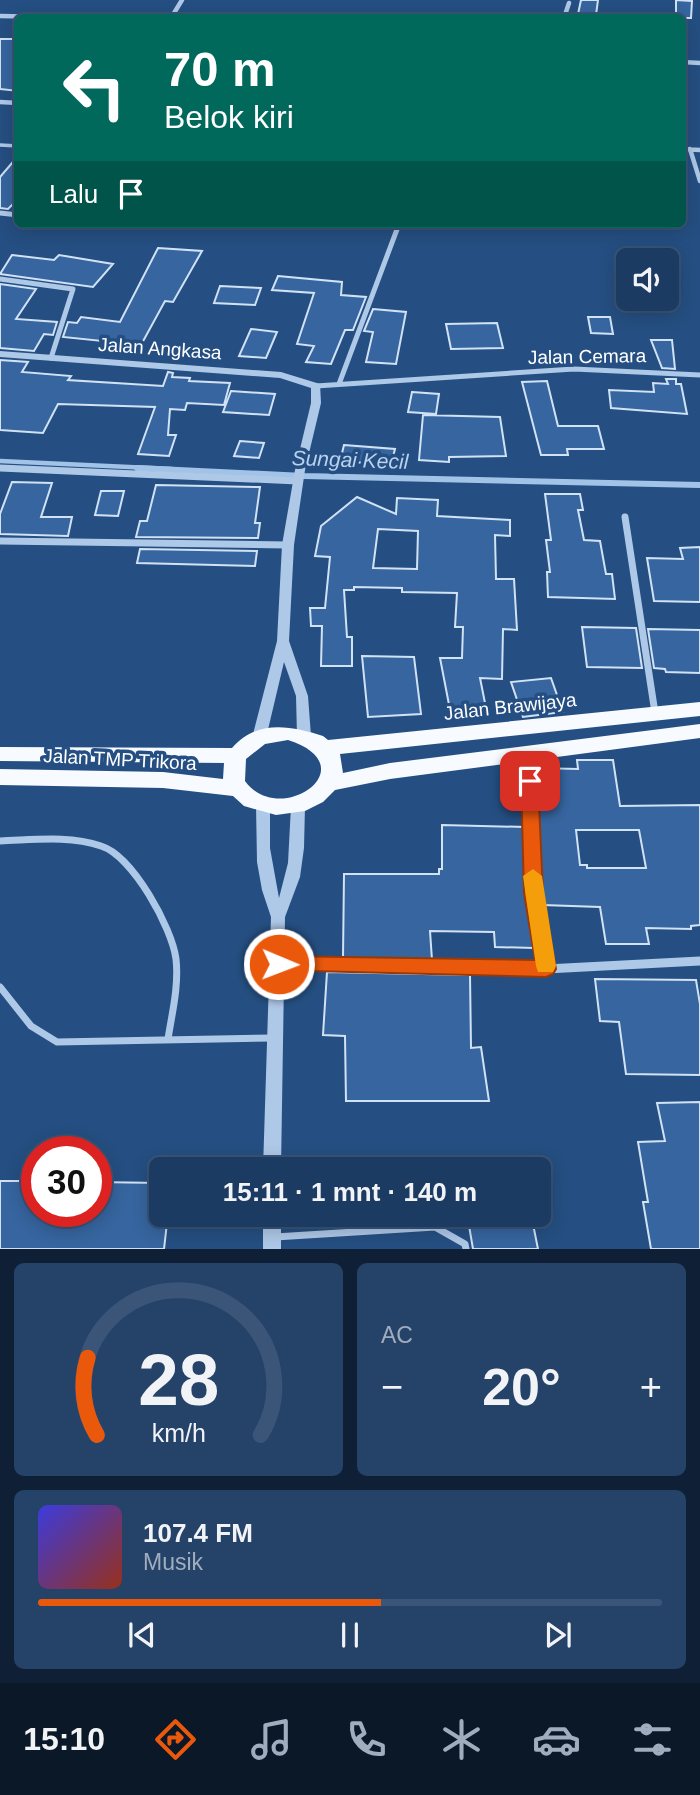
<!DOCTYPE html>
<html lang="id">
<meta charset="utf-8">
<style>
:root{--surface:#1c3b62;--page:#254268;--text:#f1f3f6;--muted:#a0adbe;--line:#3a5577;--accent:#ea580c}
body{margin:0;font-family:Helvetica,sans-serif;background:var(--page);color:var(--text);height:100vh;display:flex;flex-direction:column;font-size:26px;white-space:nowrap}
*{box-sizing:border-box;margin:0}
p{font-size:23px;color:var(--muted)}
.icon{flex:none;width:38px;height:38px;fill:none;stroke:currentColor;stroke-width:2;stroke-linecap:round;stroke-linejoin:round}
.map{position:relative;height:1249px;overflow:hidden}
.panel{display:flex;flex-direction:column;gap:14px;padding:14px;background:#0f2036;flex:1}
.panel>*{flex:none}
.guide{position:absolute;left:14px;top:14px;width:672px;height:214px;border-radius:10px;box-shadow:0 4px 18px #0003,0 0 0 2px var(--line);background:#00695c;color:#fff;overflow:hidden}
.fabs{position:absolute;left:616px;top:248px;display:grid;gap:14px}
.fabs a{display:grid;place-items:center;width:63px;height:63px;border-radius:10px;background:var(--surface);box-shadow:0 4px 18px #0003,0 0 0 2px var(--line);font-size:35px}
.speed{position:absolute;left:21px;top:1136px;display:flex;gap:14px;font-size:35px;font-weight:700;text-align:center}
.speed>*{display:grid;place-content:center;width:91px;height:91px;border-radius:50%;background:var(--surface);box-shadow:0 4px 18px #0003,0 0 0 2px var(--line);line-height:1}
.speed .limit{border:10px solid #d22;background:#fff;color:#111}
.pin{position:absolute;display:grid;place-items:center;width:60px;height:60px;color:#fff;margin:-30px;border-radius:14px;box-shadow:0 4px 10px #0006}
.me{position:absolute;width:77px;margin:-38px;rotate:91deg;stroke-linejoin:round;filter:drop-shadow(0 0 5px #0008)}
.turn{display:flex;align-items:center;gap:24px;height:147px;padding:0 35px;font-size:32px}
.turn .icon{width:91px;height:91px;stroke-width:2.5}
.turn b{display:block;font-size:49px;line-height:60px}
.then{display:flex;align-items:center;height:66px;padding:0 35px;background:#0003;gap:14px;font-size:26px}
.big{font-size:52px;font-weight:800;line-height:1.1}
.panel .tile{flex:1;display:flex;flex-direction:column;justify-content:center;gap:10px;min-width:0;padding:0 24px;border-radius:10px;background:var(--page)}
.panel .dial{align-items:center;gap:0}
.dial svg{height:182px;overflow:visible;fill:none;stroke:var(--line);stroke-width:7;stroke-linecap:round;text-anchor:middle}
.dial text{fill:var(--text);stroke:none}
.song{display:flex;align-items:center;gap:21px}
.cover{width:84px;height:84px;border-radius:10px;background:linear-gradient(135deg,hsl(240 70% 55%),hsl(10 70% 35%))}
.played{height:7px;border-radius:4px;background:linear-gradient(90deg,var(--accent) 55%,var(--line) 55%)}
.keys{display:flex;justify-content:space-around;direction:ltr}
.heat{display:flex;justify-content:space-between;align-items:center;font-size:38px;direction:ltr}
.panel .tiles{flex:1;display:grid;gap:14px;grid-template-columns:1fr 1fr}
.tile:last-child{grid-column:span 2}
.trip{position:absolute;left:149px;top:1157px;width:402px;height:70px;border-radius:10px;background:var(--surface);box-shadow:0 4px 18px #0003,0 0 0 2px var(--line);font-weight:800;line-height:70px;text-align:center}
.tabs{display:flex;height:112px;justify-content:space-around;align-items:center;background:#0b1827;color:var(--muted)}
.tabs .icon{width:49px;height:49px}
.tabs .on{color:var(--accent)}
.tabs b{font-size:32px;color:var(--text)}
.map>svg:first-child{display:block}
</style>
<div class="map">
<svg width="700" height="1249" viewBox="0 0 700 1249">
<rect width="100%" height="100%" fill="#254f82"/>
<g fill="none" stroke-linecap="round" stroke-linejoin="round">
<path stroke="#a2c3e8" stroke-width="4.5" d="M0,461L172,469"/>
<path stroke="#a2c3e8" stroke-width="6" d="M137,468L304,476L700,485"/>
</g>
<path fill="#36659f" stroke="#d1e2f5" stroke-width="2" fill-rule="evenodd" d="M581,0H598L596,15L578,14Z
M676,0L692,1L691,18H676Z
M0,39H18V91L0,89Z
M18,156V199L8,209L0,208V177Z
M158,248L202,251L173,302L165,301L141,345L63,337L68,322L77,323L81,317L120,322Z
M12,255L54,260L59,255L113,264L93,287L0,274Z
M278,276L342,282L341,295L366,297L353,330H345L331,364L306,362L314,346L297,344L314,293L272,290Z
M0,284L36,289L16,319L57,322L53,335L44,334L34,351L0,348Z
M220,286L261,288L255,305L214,303Z
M373,309L406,312L396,364L366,362L373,332L364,331Z
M588,317H610L613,334L591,333Z
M497,323L503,348L451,349L446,324Z
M251,329L277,332L266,358L239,356Z
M651,340H672L675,369L662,368Z
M0,360L28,362L22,372L71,376L68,380L163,386L168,372L173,373L172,377L190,378L189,381L230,383L224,405L187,403L185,410L170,409L168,435H176L169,456L138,454L155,407L58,404L43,433L0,430Z
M666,379H676V384H681L687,414L611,408L609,390L654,392L653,383L668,384Z
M547,381L558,426H598L604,449H567L568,455H541L522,382Z
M231,391L275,394L269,415L223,412Z
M412,392L439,394L436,414L408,412Z
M423,415L500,417L506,456L449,457V462L419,460Z
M240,441L264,443L259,458L234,456Z
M344,445L395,449L391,465L340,461Z
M12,482L52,483L41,517H72L68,536L0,534V514Z
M156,485L260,487L255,523H260L258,538L136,537L140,521H147Z
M101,491H124L118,516L95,515Z
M545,494H580L583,510H578L584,540L600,541L606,574H612L615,599L548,597L547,572H550L546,540H551Z
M357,497L396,514L397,498L438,500L437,516L510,520V536L495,535L496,579H514L517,630L503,629L502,679L480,678L487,713L451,715L440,658H462L463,627H455L457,593L402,592V588L354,587V590H344L347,637H352V666H321L322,626H311L310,608H325L330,557L315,556L321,526ZM378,529L418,531L417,569L373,568Z
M700,547V602L654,601L647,558L683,559L680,548Z
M140,549L256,551H257L255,566L137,563Z
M582,627L636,628L642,668L587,667Z
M648,629L700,630V673L666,672L665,669L654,668Z
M362,656L414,657L421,714L368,717Z
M551,678L563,712L523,717L511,682Z
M577,760H613L620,806L700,805V925L691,926V929L646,928L649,944H606L600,907L543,905L536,768L578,769ZM576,830H639L646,868H587V865H580Z
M442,825L525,827L527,893L534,948L495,947L494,932L430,931L432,960L343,958L344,874H439V869H442Z
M327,972L470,975L471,1048L481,1047L489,1101H346L345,1036L323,1035Z
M595,979L696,980L700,1004V1075L626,1074L619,1022L600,1021Z
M700,1102V1249H651L643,1202H648L638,1142L665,1141L657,1103Z
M0,1181H37V1211H96V1182L161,1183V1214H168L164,1249H0Z
M467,1214H531L538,1249H473Z"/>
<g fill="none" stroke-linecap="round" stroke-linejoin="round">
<path stroke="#aec8e7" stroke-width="3.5" d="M0,145L18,146"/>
<path stroke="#aec8e7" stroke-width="7" d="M0,841C33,840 69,835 101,846C133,856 172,928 176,959C179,986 172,1013 168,1039
M0,987L31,1026L57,1042L273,1038
M275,1237L435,1227L465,1244L466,1249"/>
<path stroke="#aec8e7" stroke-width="4.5" d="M0,16L102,18
M171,18L182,0
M564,18L569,3
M682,62L700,63
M0,102L18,103
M682,149L700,150
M690,149L700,181"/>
<path stroke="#aec8e7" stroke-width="5" d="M0,213L18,215
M0,279L73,289L51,358
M339,384L399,224
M316,386L574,369L700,375
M0,468L34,469"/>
<path stroke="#aec8e7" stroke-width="7" d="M0,468L298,481
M625,517L655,713
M0,541L288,545
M529,754L531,810"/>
<path stroke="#aec8e7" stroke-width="9" d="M531,808L534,893L546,969
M279,964L546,969L700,961"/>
<path fill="#aec8e7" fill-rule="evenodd" d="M0,351L281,372L320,384L321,403L305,470L294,545L289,641L308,696L311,736L309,739H299L297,736L296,696L284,662L266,738L264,741H254L252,738L277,641L282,545L295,470L311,403V388L280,378L0,357Z
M263,800L268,801L270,805V848L279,898L288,863L291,806L293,802H303L305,806L304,848L300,877L285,917L281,1169H263L271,917L262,890L257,862L256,805L258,801Z
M263,1214H281V1249H263Z"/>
<path fill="#f7fafe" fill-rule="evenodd" d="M700,702V716L340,754L343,773L390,763L700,724V738L390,779L335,790L323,802L305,811L276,815L244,806L233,796L163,788L0,785V769L163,772L223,779L224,763L0,761V747L232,748C257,719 291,726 323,736L328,740ZM288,740C369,766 280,829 245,781L246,759L265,744Z"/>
</g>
<path fill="#ea580c" stroke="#983908" stroke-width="2" d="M530,775L538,781L543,893L556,969L553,974L546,977L272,970L269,964L272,959L279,956L535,960L524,893L521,781Z"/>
<path fill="#f59e0b" d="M533,869L542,876L556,966L553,972H538L536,966L523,876Z"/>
<g text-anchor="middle" stroke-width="7" stroke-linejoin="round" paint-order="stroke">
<g font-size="19" fill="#fff" stroke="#254f82">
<text transform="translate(160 348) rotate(4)" y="7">Jalan Angkasa</text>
<text transform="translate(587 356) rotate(-1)" y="7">Jalan Cemara</text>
<text transform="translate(510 706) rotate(-6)" y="7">Jalan Brawijaya</text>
<text transform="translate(120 759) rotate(3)" y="7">Jalan TMP Trikora</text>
</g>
<g font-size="21" font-style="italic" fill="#b9d2ee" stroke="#254f82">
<text transform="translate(350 460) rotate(2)" y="7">Sungai Kecil</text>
</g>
</g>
</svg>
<div class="fabs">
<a><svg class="icon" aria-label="sound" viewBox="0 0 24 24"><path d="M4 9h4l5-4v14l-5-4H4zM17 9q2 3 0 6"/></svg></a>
</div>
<div class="speed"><div class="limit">30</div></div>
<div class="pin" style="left:530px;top:781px;background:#d93025"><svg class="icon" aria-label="arrive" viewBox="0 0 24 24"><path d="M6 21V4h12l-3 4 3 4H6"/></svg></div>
<svg class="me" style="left:279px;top:964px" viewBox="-20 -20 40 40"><circle r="17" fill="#ea580c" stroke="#fff" stroke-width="3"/><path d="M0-11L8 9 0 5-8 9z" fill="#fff"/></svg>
<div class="trip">15:11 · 1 mnt · 140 m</div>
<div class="guide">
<div class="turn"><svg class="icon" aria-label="left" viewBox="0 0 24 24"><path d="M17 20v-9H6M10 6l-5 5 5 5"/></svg><div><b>70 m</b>Belok kiri</div></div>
<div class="then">Lalu<svg class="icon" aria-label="arrive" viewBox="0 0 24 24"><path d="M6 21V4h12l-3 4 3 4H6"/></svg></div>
</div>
</div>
<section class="panel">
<div class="tiles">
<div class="tile dial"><svg viewBox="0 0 100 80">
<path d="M14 69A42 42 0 1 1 86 69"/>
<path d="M14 69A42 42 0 0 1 10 35" stroke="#ea580c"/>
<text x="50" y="56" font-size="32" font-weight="700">28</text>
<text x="50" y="72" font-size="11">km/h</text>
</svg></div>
<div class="tile"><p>AC</p>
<div class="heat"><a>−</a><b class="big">20°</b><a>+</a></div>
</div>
<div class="tile">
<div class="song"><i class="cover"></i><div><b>107.4 FM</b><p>Musik</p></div></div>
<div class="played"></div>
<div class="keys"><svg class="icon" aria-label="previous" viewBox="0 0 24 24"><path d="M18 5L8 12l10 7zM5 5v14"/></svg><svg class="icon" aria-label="pause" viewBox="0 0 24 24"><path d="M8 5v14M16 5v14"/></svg><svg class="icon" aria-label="next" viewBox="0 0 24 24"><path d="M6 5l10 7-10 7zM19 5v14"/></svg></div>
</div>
</div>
</section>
<nav class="tabs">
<b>15:10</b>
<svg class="icon on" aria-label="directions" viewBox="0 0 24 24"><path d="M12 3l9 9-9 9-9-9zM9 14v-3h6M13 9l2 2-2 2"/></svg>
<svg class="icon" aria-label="music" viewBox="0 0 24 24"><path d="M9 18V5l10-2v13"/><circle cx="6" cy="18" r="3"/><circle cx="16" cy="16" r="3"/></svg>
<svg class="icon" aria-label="phone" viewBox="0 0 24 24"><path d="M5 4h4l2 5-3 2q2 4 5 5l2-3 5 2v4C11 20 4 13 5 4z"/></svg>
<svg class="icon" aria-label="climate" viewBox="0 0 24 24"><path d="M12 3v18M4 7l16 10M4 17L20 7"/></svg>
<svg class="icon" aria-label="car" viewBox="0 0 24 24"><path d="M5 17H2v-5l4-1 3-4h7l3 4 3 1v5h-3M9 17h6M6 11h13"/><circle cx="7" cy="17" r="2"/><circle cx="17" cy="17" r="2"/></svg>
<svg class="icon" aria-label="filters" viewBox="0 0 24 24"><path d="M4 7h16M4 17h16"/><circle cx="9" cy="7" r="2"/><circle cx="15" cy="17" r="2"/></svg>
</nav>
